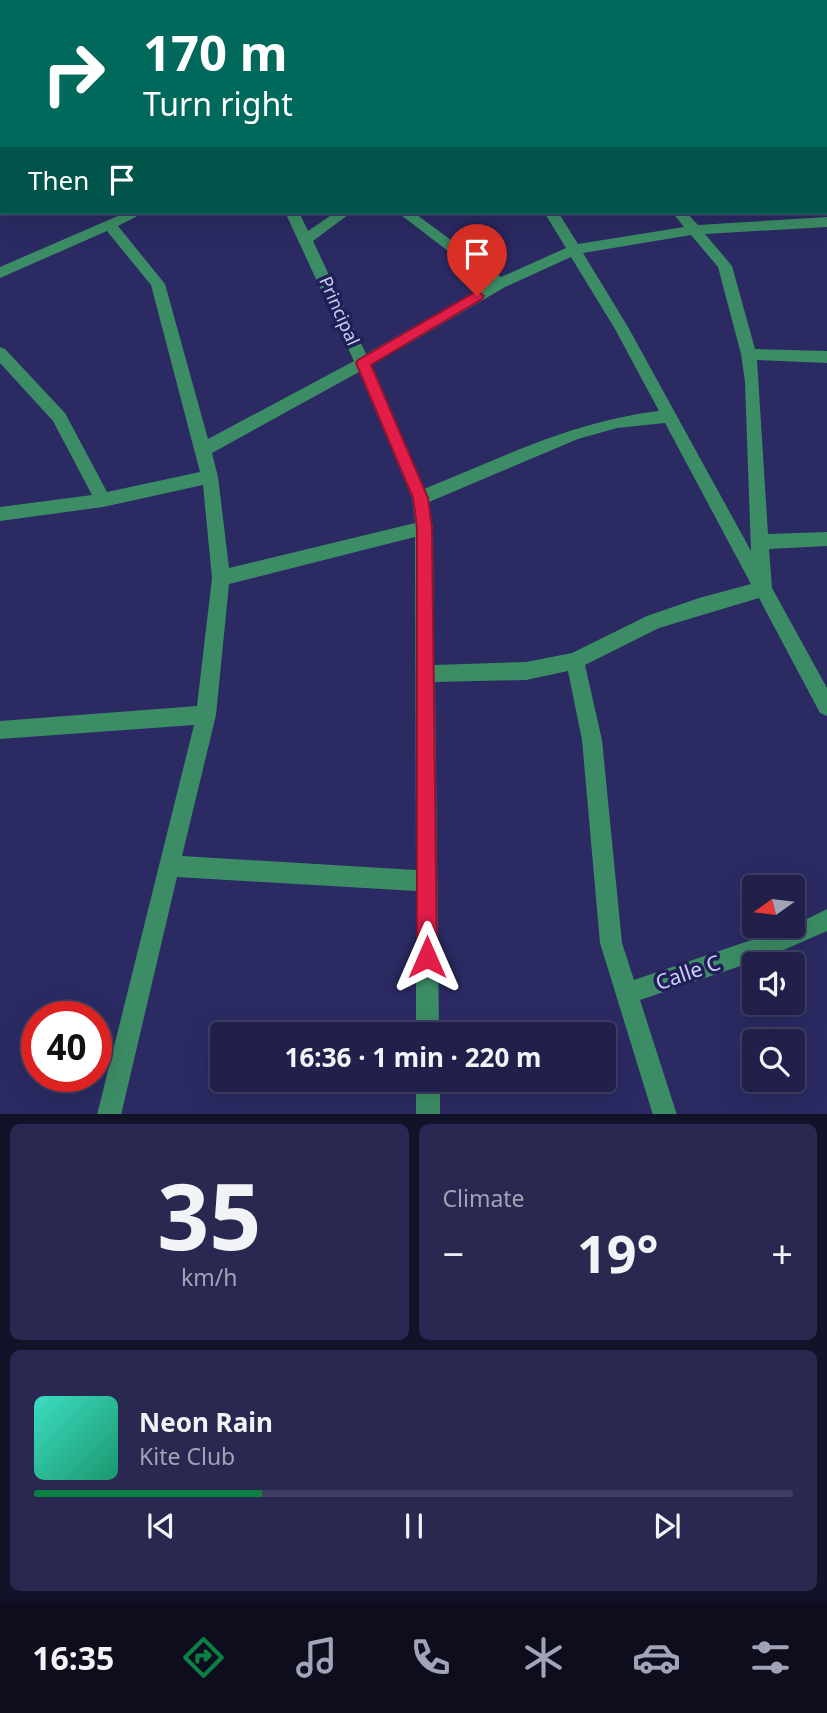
<!DOCTYPE html>
<meta charset="utf-8">
<style>
:root{--surface:#20204a;--page:#282851;--text:#f1f3f6;--muted:#a2a3b5;--line:#3d3e62;--accent:#0b8043}
body{margin:0;font-family:"Noto Sans",sans-serif;background:var(--page);color:var(--text);height:100vh;display:flex;flex-direction:column;font-size:26px;white-space:nowrap}
*{box-sizing:border-box;margin:0}
p{font-size:23px;color:var(--muted)}
.icon{flex:none;width:38px;height:38px;fill:none;stroke:currentColor;stroke-width:2;stroke-linecap:round;stroke-linejoin:round}
.map{position:relative;height:1114px;overflow:hidden}
.panel{display:flex;flex-direction:column;gap:10px;padding:10px;background:#121229;flex:1}
.panel>*{flex:none}
.guide{position:absolute;left:0px;top:0px;width:828px;height:214px;box-shadow:0 7px 28px #0002,0 0 0 2px var(--line);background:#00695c;color:#fff;overflow:hidden}
.needle{width:46px;rotate:256deg}
.buttons{position:absolute;left:742px;top:875px;display:grid;gap:14px}
.buttons a{display:grid;place-items:center;width:63px;height:63px;border-radius:7px;background:var(--surface);box-shadow:0 7px 28px #0002,0 0 0 2px var(--line);font-size:35px}
.speed{position:absolute;left:21px;top:1001px;display:flex;gap:14px;font-size:35px;font-weight:700;text-align:center}
.speed>*{display:grid;place-content:center;width:91px;height:91px;border-radius:50%;background:var(--surface);box-shadow:0 7px 28px #0002,0 0 0 2px var(--line);line-height:1}
.speed .limit{border:10px solid #d22;background:#fff;color:#111}
.pin{position:absolute;display:grid;place-items:center;width:60px;height:60px;color:#fff;margin:-72px -30px;border-radius:50% 50% 50% 0;rotate:-45deg;box-shadow:0 0 7px #0007}
.pin .icon{rotate:45deg}
.me{position:absolute;width:77px;margin:-38px;rotate:0deg;stroke-linejoin:round;filter:drop-shadow(0 0 5px #0008)}
.turn{display:flex;align-items:center;gap:24px;height:147px;padding:0 28px;font-size:32px}
.turn .icon{width:91px;height:91px;stroke-width:2.5}
.turn b{display:block;font-size:49px;line-height:60px}
.then{display:flex;align-items:center;height:66px;padding:0 28px;background:#0003;gap:14px;font-size:26px}
.big{font-size:52px;font-weight:700;line-height:1.1}
.panel .tile{flex:1;display:flex;flex-direction:column;justify-content:center;gap:10px;min-width:0;padding:0 24px;border-radius:10px;background:var(--page)}
.panel .dial{align-items:center;gap:0}
.dial b{font-size:91px;line-height:1}
.song{display:flex;align-items:center;gap:21px}
.cover{width:84px;height:84px;border-radius:10px;background:linear-gradient(135deg,hsl(170 70% 55%),hsl(160 70% 35%))}
.played{height:7px;border-radius:4px;background:linear-gradient(90deg,var(--accent) 30%,var(--line) 30%)}
.keys{display:flex;justify-content:space-around;direction:ltr}
.heat{display:flex;justify-content:space-between;align-items:center;font-size:38px;direction:ltr}
.panel .tiles{flex:1;display:grid;gap:10px;grid-template-columns:1fr 1fr}
.tile:last-child{grid-column:span 2}
.trip{position:absolute;left:210px;top:1022px;width:406px;height:70px;border-radius:7px;background:var(--surface);box-shadow:0 7px 28px #0002,0 0 0 2px var(--line);font-weight:700;line-height:70px;text-align:center}
.menu{display:flex;height:112px;justify-content:space-around;align-items:center;background:#0d0d1e;color:var(--muted)}
.menu .icon{width:49px;height:49px}
.menu .current{color:var(--accent)}
.menu b{font-size:32px;color:var(--text)}
.map>svg:first-child{display:block}
</style>
<div class="map">
<svg width="827" height="1115" viewBox="0 0 827 1115">
<rect width="100%" height="100%" fill="#2b2a63"/>
<g fill="none" stroke-linecap="round" stroke-linejoin="round">
<path fill="#3c8d66" fill-rule="evenodd" d="M351,0H364L365,2H353Z
M524,0H537L523,2Z
M571,0H585L570,2Z
M682,0H694L695,2H684Z
M789,0H801L802,2H791Z
M826,25H827V32H826Z
M827,43V50H826V43Z
M826,196H827V206H826Z
M127,212H145L118,226L165,284L208,439L354,361L285,212H299L308,231L336,212H352L313,241L366,354L490,283L397,212H413L501,277L566,248L544,212H558L578,244L684,227L672,212H686L698,225L827,217V227L705,234L732,266L755,349L827,351V363L757,360L768,534L827,532V546L769,549L772,588L827,688V716L820,713L759,598L659,628L585,665L602,740L622,943L634,980L793,926L827,909V931L770,956L640,1000L677,1115H653L600,943L582,740L568,671L526,680L435,682L439,1034H416V891L177,877L121,1115H97L194,725L0,739V721L197,706L212,578L203,485L103,507L0,521V507L92,495L53,421L0,363V347L5,349L65,413L107,492L200,472L151,285L107,231L0,278V267ZM691,235L718,267L741,354L745,382L751,551L628,327L583,253ZM571,257L615,329L659,411C574,421 503,457 424,489L372,365L505,287ZM359,372L412,498L415,523L229,568L218,477L212,453ZM665,423L751,584L699,598L647,616L572,653L526,662L434,665L433,528L429,502L578,439L617,428ZM415,537L416,870L182,856L216,715L229,584Z
M416,1080H440V1115H416Z"/>
</g>
<path fill="#e11d48" stroke="#92132f" stroke-width="2" d="M477,291L484,296L482,299L371,365L428,498L432,528L437,957L434,965L427,968L420,965L417,957V528L413,498L356,363L358,360Z"/>
<g text-anchor="middle" stroke-width="7" stroke-linejoin="round" paint-order="stroke">
<g font-size="18" fill="#cbcff3" stroke="#211f58">
<text transform="translate(339 311) rotate(66)" y="6">Principal</text>
</g>
<g font-size="21" fill="#cbcff3" stroke="#211f58">
<text transform="translate(688 973) rotate(-19)" y="7">Calle C</text>
</g>
</g>
</svg>
<div class="buttons">
<a><svg class="needle" viewBox="-14 -14 28 28"><path d="M0-13l5 13h-10z" fill="#e53935"/><path d="M0 13l5-13h-10z" fill="#a2a3b5"/></svg></a>
<a><svg class="icon" aria-label="sound" viewBox="0 0 24 24"><path d="M4 9h4l5-4v14l-5-4H4zM17 9q2 3 0 6"/></svg></a>
<a><svg class="icon" aria-label="search" viewBox="0 0 24 24"><circle cx="10" cy="10" r="6"/><path d="M15 15l6 6"/></svg></a>
</div>
<div class="speed"><div class="limit">40</div></div>
<div class="pin" style="left:477px;top:296px;background:#d93025"><svg class="icon" aria-label="arrive" viewBox="0 0 24 24"><path d="M6 21V4h12l-3 4 3 4H6"/></svg></div>
<svg class="me" style="left:427px;top:957px" viewBox="-20 -20 40 40"><path d="M0-17L14 15 0 8-14 15z" fill="#e11d48" stroke="#fff" stroke-width="4"/></svg>
<div class="trip">16:36 · 1 min · 220 m</div>
<div class="guide">
<div class="turn"><svg class="icon" aria-label="right" viewBox="0 0 24 24"><path d="M7 20v-9h11M14 6l5 5-5 5"/></svg><div><b>170 m</b>Turn right</div></div>
<div class="then">Then<svg class="icon" aria-label="arrive" viewBox="0 0 24 24"><path d="M6 21V4h12l-3 4 3 4H6"/></svg></div>
</div>
</div>
<section class="panel">
<div class="tiles">
<div class="tile dial"><b>35</b><p>km/h</p></div>
<div class="tile"><p>Climate</p>
<div class="heat"><a>−</a><b class="big">19°</b><a>+</a></div>
</div>
<div class="tile">
<div class="song"><i class="cover"></i><div><b>Neon Rain</b><p>Kite Club</p></div></div>
<div class="played"></div>
<div class="keys"><svg class="icon" aria-label="previous" viewBox="0 0 24 24"><path d="M18 5L8 12l10 7zM5 5v14"/></svg><svg class="icon" aria-label="pause" viewBox="0 0 24 24"><path d="M8 5v14M16 5v14"/></svg><svg class="icon" aria-label="next" viewBox="0 0 24 24"><path d="M6 5l10 7-10 7zM19 5v14"/></svg></div>
</div>
</div>
</section>
<nav class="menu">
<b>16:35</b>
<svg class="icon current" aria-label="directions" viewBox="0 0 24 24"><path d="M12 3l9 9-9 9-9-9zM9 14v-3h6M13 9l2 2-2 2"/></svg>
<svg class="icon" aria-label="music" viewBox="0 0 24 24"><path d="M9 18V5l10-2v13"/><circle cx="6" cy="18" r="3"/><circle cx="16" cy="16" r="3"/></svg>
<svg class="icon" aria-label="phone" viewBox="0 0 24 24"><path d="M5 4h4l2 5-3 2q2 4 5 5l2-3 5 2v4C11 20 4 13 5 4z"/></svg>
<svg class="icon" aria-label="climate" viewBox="0 0 24 24"><path d="M12 3v18M4 7l16 10M4 17L20 7"/></svg>
<svg class="icon" aria-label="car" viewBox="0 0 24 24"><path d="M5 17H2v-5l4-1 3-4h7l3 4 3 1v5h-3M9 17h6M6 11h13"/><circle cx="7" cy="17" r="2"/><circle cx="17" cy="17" r="2"/></svg>
<svg class="icon" aria-label="filters" viewBox="0 0 24 24"><path d="M4 7h16M4 17h16"/><circle cx="9" cy="7" r="2"/><circle cx="15" cy="17" r="2"/></svg>
</nav>
